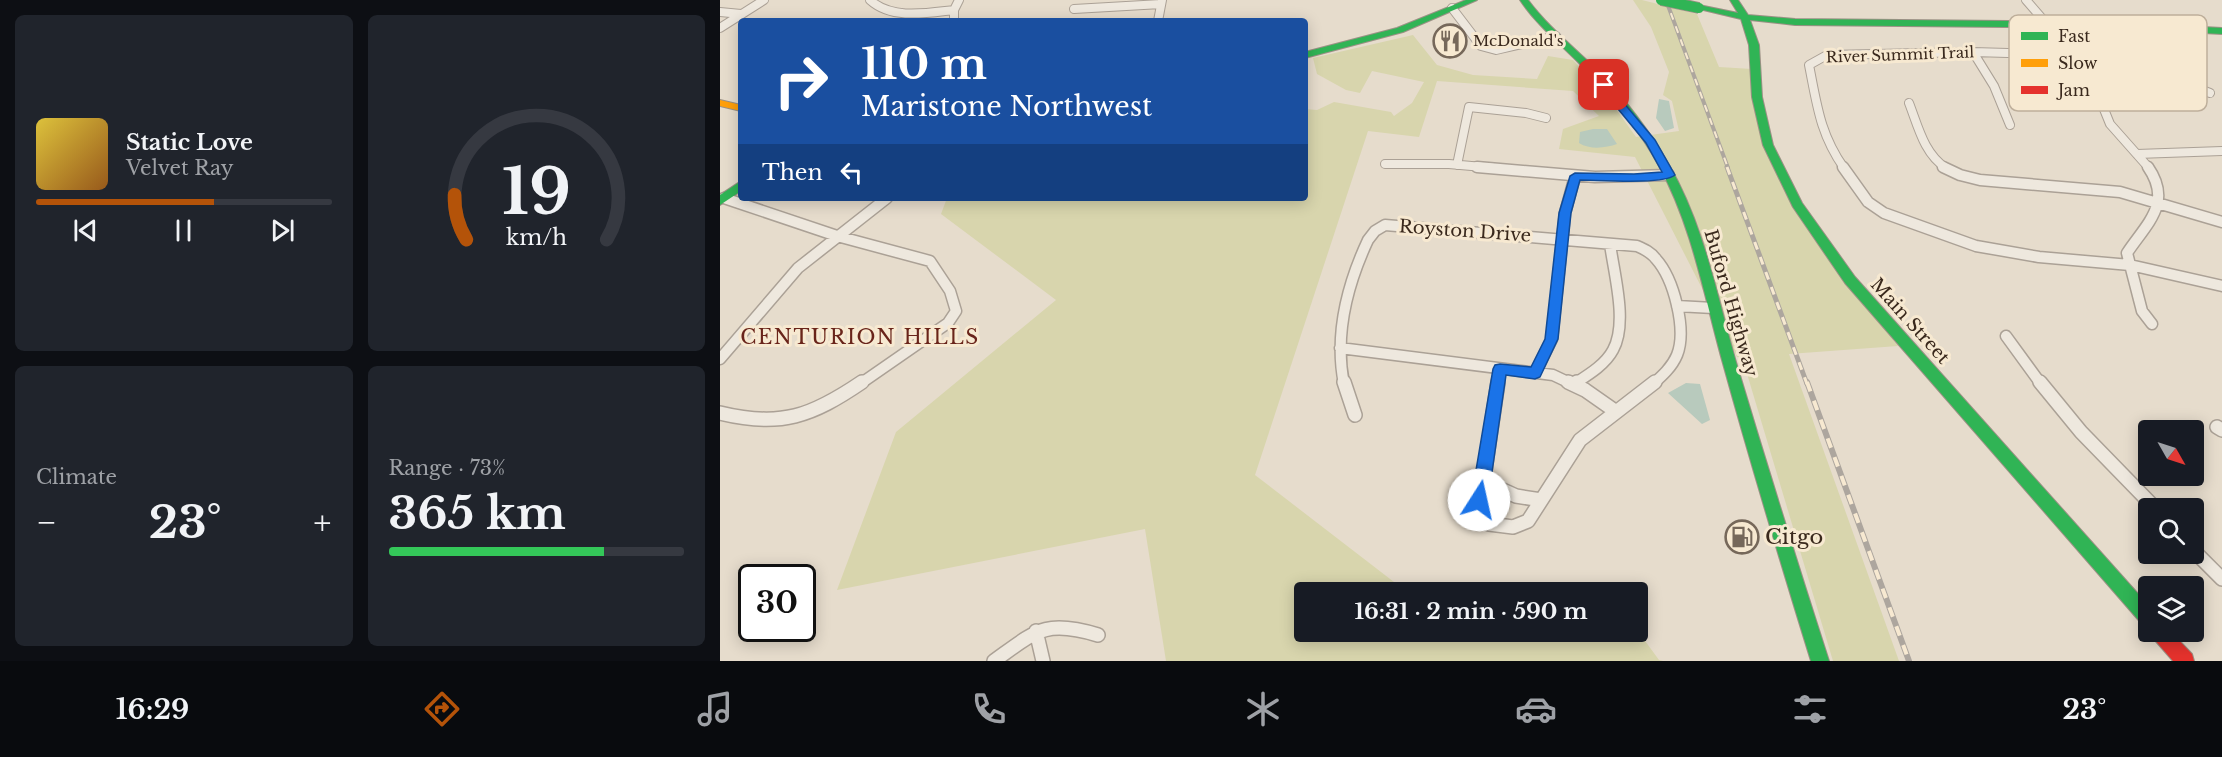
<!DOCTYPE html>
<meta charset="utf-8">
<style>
:root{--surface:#171b24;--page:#20242c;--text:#f1f3f6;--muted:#9ea1a6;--line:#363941;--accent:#b45309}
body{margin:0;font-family:"Libre Baskerville",serif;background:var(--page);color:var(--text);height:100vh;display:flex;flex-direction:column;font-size:22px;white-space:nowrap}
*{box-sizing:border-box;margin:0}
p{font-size:20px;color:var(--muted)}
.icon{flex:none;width:33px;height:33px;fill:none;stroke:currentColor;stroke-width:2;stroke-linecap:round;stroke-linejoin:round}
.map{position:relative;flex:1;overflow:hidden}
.side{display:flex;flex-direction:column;gap:15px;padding:15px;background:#0d0f14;width:720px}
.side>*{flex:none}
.hud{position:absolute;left:18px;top:18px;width:570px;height:183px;border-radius:6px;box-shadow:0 3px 15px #0003;background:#1a4fa0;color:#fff;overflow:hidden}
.needle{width:39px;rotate:129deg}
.tools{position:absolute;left:1418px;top:420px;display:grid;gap:12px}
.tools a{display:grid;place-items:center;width:66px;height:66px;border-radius:6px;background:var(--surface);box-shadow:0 3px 15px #0003;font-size:30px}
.speed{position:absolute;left:18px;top:564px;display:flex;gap:12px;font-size:30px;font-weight:700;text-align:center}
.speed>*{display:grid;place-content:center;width:78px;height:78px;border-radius:50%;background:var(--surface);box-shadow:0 3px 15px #0003;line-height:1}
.speed .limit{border:3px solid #111;border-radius:9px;background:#fff;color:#111}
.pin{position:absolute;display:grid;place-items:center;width:51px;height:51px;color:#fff;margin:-26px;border-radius:12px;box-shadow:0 3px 9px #0006}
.me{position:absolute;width:66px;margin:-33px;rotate:10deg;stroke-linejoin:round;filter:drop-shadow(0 0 4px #0008)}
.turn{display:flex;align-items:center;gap:21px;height:126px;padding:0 24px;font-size:27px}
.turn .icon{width:78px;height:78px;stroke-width:2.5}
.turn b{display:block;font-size:42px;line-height:51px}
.then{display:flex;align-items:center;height:57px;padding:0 24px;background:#0003;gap:12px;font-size:22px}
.big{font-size:45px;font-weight:700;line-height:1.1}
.side .card{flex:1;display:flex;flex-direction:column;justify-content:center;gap:9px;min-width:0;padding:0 21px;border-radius:9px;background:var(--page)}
.side .dial{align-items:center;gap:0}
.dial svg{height:156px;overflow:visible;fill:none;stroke:var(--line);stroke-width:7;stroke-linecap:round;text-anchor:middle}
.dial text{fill:var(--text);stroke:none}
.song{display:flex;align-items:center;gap:18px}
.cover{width:72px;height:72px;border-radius:9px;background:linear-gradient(135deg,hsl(50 70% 55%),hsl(30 70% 35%))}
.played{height:6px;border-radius:3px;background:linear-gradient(90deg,var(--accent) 60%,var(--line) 60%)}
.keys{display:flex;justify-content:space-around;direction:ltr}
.heat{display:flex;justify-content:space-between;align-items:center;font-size:33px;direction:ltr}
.charge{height:9px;border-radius:4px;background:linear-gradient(90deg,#34c759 73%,var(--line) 0)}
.side .tiles{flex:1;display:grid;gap:15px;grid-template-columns:repeat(2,1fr)}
.trip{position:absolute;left:574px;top:582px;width:354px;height:60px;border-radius:6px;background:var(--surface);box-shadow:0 3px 15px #0003;font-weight:700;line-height:60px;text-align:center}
.dock{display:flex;height:96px;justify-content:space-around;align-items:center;background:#090b0e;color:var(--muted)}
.dock .icon{width:42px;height:42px}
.dock .active{color:var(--accent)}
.dock b{font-size:27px;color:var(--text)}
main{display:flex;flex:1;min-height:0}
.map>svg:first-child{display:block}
</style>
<main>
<section class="side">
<div class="tiles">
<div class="card">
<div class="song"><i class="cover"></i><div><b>Static Love</b><p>Velvet Ray</p></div></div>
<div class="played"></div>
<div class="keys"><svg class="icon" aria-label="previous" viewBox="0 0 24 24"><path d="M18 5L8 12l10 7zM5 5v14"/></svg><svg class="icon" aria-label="pause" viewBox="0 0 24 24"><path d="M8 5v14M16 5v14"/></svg><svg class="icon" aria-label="next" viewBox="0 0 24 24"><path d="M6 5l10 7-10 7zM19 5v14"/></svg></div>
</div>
<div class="card dial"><svg viewBox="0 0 100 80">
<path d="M14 69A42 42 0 1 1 86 69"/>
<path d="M14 69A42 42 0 0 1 8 46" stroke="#b45309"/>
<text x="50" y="56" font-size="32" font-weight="700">19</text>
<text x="50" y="72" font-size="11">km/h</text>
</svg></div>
<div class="card"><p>Climate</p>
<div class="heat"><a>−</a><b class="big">23°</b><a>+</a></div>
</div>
<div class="card"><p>Range · 73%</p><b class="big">365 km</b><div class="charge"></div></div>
</div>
</section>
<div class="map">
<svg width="1502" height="661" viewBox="0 0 1502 661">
<rect width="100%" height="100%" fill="#e6dccc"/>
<path fill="#d8d5ad" d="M913,0H922L977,14L999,67L1032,69L1049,154L1122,273L1178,346L1069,354L1179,661H1113L1022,357H1017L915,157L839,149L843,129L879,116L853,91L717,81L699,137L648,131L535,475L687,592H585V632H737L746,638L920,634L939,660L943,661H446L425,529L117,590L176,432L336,300L221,214L227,198H585V109L597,110L614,102L671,112L674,116L692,103L704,82L652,71L640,93L626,90L597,74L593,58L693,35L717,65L753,75L817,79L828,56L853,60L888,98L916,137L959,131L952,101L943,95L949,72L931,27Z"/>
<path fill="#b8cabd" d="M939,99L949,101L954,128L945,131L936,118Z
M873,129H887L897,144C886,148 870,150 859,143L860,132Z
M966,383L980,384L990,420L982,424L948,393Z"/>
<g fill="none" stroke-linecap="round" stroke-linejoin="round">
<defs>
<path id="street-far2" d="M150,0C172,20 207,13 234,10
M1306,0L1358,60L1375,87L1390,124L1429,168
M732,8L761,46L776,50L836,36
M354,9L441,4
M0,12L21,14
M234,21V10L239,0
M438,21L442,0
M0,28L44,0
M1253,52L1274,86L1290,125
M1429,57L1456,80L1490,93
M1189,103C1198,126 1204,154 1226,168
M1417,154L1502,151
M665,164H729L774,168
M737,165L749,107L806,113L826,118
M1124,168C1100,134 1097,105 1089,65L1107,55L1253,52L1469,58"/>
<path id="street-far1" d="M757,167L875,177L949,175
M1123,167L1148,202L1164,213L1256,246L1319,257L1410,265L1502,286
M1223,167L1240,175L1260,180L1400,192L1502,222
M1428,167C1453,203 1427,223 1407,253L1422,311L1432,324
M4,198L117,236L210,261L230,291L236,311L228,323L140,384
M957,306L993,308
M1286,336L1321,384
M620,348L833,375L852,384
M0,359L78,268L167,198
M815,373L832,339L845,213L855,176
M624,384C614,334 627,285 648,240L655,231L665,225L917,246C924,249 931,252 936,259C954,279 967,330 957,355C952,367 942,376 933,384
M778,384L780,369
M854,384C868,375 885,365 893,350C908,323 894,274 890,244"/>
<path id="street" d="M624,382L635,415
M778,382L759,510L769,524L793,527L808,521L860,440L935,382
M848,382L865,390L895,411
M1320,382L1361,432L1435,508
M854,384L857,382
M0,413C61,428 92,416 142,382
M1497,427L1502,430
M763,481L796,496L821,500
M1473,550L1502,579
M316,631L323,661
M274,661C316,631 325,619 378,635"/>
<path id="fast" d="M746,0H757L683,32L585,58V52L677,28Z
M800,0H808C828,27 855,48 878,71C906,100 929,130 949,165C984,225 997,296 1016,362C1046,462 1077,562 1109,661H1091C1060,561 1030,461 1002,360C984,295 972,226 939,166C918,127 890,94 859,63C838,42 816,24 800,0Z
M1010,0H1018L1028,15L1075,19L1391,22L1502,28V34L1391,28L1075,25L1030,20L1039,45L1042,97L1053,145L1082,203L1135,277L1428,605V627L1422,624L1125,283L1073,207L1043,145L1032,97L1029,45L1021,19L975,8L979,5L1018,13Z
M21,181V191L0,205V195Z"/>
<path id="slow" d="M0,100L21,105V111L0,106Z"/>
<path id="jam" d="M1430,632H1451L1472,654L1474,661H1453L1433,638Z"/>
</defs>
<use href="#street-far2" stroke="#aba196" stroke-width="10"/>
<use href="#street-far1" stroke="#aba196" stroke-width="13"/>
<use href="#street" stroke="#aba196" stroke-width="16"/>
<use href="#fast" stroke="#9b9185" stroke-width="2"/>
<use href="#slow" stroke="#9b9185" stroke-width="2"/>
<use href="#jam" stroke="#9b9185" stroke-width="2"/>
<use href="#street-far2" stroke="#eee8de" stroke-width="8"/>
<use href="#street-far1" stroke="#eee8de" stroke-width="10"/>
<use href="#street" stroke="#eee8de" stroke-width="13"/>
<use href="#fast" fill="#30b455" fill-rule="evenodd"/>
<use href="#slow" fill="#ff9f0a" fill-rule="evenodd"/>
<use href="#jam" fill="#e5322d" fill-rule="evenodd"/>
<defs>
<path id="rail-far2" d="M946,0L1008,168"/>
<path id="rail-far1" d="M1007,167L1087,384"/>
<path id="rail" d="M1087,382L1189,661"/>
</defs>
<use href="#rail-far2" stroke="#ada69e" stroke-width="4"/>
<use href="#rail-far1" stroke="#ada69e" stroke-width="5"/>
<use href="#rail" stroke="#ada69e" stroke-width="6"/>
<use href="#rail-far2" stroke="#f7e9d1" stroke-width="2" stroke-dasharray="7" stroke-linecap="butt"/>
<use href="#rail-far1" stroke="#f7e9d1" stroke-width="3" stroke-dasharray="8" stroke-linecap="butt"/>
<use href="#rail" stroke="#f7e9d1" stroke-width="4" stroke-dasharray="10" stroke-linecap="butt"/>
<defs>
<path id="fast-bridge" d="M941,0L979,8"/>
</defs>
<use href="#fast-bridge" stroke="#9b9185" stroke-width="12" stroke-linecap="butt"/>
<use href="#fast-bridge" stroke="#30b455" stroke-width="10"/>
</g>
<path fill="#1a73e8" stroke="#114b97" stroke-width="1.5" d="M880,83H887L935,140L955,175C943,185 878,180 860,180L851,213L838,339L820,377L815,379L786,375L768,500L765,505L759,508L754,505L751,500L773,369L775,365L780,364L811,367L825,339L839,213L850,176L855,173L914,174L942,172L926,143L880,87Z"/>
<defs>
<symbol id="restaurant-ring" viewBox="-11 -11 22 22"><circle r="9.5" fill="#f7e9d1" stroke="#76685a" stroke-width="1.5"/><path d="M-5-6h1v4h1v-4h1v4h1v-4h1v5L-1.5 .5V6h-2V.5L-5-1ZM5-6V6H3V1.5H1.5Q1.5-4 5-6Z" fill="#76685a"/></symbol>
<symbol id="fuel-ring" viewBox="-11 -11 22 22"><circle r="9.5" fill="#f7e9d1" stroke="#76685a" stroke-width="1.5"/><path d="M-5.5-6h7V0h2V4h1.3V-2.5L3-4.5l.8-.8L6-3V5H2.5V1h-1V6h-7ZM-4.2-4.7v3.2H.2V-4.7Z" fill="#76685a"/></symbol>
</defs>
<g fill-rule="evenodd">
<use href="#restaurant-ring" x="711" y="22" width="38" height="38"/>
<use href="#fuel-ring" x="1003" y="518" width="38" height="38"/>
</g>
<g text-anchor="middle" stroke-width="6" stroke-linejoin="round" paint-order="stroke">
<g font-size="15" fill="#3a291d" stroke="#f7e9d1" text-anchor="start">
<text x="753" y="46">McDonald's</text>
</g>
<g font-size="15" fill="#3a291d" stroke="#f7e9d1">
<text transform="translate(1180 55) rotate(-2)" y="5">River Summit Trail</text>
</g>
<g font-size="18" fill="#3a291d" stroke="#f7e9d1">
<text transform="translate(745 231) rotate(4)" y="6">Royston Drive</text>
<text transform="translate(1011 303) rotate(74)" y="6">Buford Highway</text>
<text transform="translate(1190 321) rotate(48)" y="6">Main Street</text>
</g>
<g font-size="20" letter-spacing="1.5" fill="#69241a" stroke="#f7e9d1">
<text x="140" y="344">CENTURION HILLS</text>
</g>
<g font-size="21" fill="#3a291d" stroke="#f7e9d1" text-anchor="start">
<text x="1045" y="544">Citgo</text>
</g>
</g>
<rect x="1289" y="15" width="198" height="96" rx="9" fill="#f7e9d1" stroke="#beaf9b" stroke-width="1.5"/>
<rect x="1301" y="32" width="27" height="8" fill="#30b455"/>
<rect x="1301" y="59" width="27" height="8" fill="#ff9f0a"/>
<rect x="1301" y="86" width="27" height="8" fill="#e5322d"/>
<g font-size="16" fill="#3a291d">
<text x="1338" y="42">Fast</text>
<text x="1338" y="69">Slow</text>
<text x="1338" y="96">Jam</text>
</g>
</svg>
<div class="tools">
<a><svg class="needle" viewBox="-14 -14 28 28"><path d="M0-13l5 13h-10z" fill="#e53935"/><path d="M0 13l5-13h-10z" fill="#9ea1a6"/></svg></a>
<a><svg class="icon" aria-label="search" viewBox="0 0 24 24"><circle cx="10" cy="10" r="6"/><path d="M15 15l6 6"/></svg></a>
<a><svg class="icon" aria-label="layers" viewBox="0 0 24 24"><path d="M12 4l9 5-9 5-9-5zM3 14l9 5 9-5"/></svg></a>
</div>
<div class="speed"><div class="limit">30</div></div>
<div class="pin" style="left:884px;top:85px;background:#d93025"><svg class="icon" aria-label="arrive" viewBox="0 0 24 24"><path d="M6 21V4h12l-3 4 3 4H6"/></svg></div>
<svg class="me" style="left:759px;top:500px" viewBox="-20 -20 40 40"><circle r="19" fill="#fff"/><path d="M0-13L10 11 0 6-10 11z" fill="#1a73e8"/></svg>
<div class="trip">16:31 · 2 min · 590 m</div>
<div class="hud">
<div class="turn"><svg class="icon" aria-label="right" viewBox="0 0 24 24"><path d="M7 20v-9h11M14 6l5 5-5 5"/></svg><div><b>110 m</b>Maristone Northwest</div></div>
<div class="then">Then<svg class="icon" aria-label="left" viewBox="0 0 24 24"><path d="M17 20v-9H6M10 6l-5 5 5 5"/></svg></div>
</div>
</div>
</main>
<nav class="dock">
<b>16:29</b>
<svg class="icon active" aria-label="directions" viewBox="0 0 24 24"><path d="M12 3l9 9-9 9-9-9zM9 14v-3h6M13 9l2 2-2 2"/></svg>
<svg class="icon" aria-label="music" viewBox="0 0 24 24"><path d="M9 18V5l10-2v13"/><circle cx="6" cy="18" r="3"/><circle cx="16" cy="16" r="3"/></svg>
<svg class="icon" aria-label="phone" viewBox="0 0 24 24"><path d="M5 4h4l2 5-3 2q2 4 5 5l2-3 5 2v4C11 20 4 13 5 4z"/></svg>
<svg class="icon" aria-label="climate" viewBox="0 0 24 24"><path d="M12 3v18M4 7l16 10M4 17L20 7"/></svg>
<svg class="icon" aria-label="car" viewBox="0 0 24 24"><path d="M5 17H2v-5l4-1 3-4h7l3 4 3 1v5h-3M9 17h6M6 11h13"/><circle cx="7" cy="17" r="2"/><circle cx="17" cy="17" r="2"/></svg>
<svg class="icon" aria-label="filters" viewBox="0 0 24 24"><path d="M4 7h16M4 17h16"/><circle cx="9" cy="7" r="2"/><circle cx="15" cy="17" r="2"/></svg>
<b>23°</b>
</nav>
